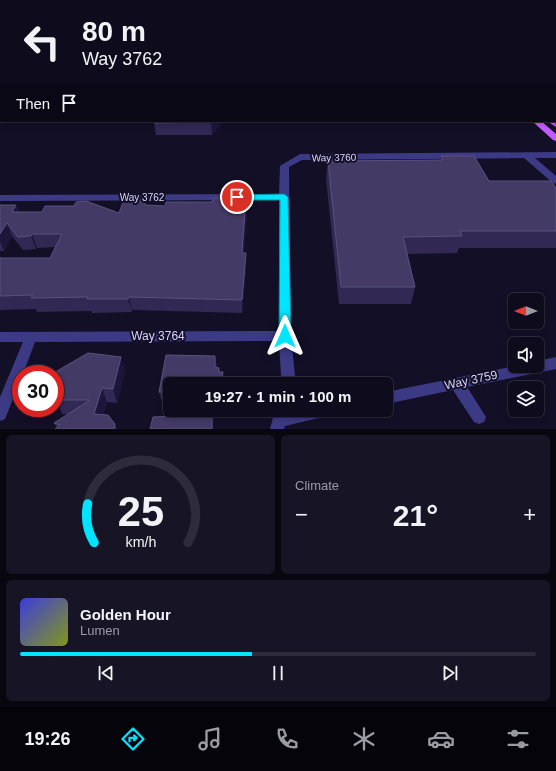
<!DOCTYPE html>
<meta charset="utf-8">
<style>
:root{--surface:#0e0b1c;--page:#171425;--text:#f1f3f6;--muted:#9b9ba3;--line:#2e2b3b;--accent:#00e5ff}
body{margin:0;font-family:Arial,sans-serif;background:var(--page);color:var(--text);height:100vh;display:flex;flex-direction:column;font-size:15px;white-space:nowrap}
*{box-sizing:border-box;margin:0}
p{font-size:13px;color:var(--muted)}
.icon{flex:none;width:22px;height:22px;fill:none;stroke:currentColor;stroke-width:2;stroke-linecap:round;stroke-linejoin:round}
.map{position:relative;height:429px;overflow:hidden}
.side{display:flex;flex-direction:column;gap:6px;padding:6px;background:#08060f;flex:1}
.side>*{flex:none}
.banner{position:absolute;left:0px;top:0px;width:556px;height:122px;box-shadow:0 2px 6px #0003,0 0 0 1px var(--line);background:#0e0b1c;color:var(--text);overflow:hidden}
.needle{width:26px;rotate:270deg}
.tools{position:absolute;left:508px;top:293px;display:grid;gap:8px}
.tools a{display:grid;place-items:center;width:36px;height:36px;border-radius:6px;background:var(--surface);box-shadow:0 2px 6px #0003,0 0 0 1px var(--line);font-size:20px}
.speed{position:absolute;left:12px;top:365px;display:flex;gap:8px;font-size:20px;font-weight:700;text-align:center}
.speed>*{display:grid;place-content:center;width:52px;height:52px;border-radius:50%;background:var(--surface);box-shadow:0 2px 6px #0003,0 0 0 1px var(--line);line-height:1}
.speed .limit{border:6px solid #d22;background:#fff;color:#111}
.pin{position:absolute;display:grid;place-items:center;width:34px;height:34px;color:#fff;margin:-17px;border:2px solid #fff;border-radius:50%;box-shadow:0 1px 4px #0007}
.me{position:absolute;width:44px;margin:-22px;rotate:0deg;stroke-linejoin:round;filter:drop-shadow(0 0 3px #0008)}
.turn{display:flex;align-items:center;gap:14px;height:84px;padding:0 16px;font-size:18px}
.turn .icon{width:52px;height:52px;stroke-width:2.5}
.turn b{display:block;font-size:28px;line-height:34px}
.then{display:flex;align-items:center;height:38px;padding:0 16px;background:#0003;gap:8px;font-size:15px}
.big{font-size:30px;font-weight:700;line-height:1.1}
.side .card{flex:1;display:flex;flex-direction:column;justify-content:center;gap:6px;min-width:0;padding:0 14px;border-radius:6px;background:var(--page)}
.side .dial{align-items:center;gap:0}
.dial svg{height:104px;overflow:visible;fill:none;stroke:var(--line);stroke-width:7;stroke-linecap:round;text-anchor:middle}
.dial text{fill:var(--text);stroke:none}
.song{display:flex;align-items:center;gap:12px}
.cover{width:48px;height:48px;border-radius:6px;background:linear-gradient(135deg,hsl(240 70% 55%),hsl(70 70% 35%))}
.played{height:4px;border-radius:2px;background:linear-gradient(90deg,var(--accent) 45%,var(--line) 45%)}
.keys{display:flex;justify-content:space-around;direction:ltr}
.heat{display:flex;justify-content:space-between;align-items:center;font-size:22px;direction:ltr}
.side .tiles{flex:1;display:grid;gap:6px;grid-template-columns:1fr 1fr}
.card:last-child{grid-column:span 2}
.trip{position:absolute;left:163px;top:377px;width:230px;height:40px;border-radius:6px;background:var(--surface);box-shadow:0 2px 6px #0003,0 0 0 1px var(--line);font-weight:700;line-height:40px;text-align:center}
.tab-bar{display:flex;height:64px;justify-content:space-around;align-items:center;background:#06040b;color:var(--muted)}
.tab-bar .icon{width:28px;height:28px}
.tab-bar .on{color:var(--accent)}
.tab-bar b{font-size:18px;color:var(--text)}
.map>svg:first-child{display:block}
</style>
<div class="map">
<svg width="556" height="429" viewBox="0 0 556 429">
<rect width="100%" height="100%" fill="#130f26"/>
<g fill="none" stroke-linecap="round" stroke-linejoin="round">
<path fill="#3d3a85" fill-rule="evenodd" d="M69,0H75L68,1Z
M220,0H234L219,1Z
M330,0H336L329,1Z
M450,0H457L458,1H451Z
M479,0H486L487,1H480Z
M555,67H556V72H555Z
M0,95H1V99H0Z
M556,152V158H535L556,176V184L553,183L524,158L302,160L289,167L291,336L295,376L294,384H280L281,376L279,341L35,342L23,374H21V379L5,419L0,421V397L23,342H0V332L279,331V200L0,201V195L279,194L280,166L300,154Z
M556,357V369L467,387L486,417L484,422L479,424L474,422L453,390L386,404V392L515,366H537V361Z
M275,410H289V412L297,410H334L332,415L327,416L285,426L284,429H270Z"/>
<path fill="#c25bff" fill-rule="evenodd" d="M391,0H397L398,1H392Z
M405,0H411L412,1H406Z
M555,120L556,127L547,121H555Z
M532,121H541L556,134V141L553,140Z"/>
</g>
<path fill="#312854" d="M251,0H316L315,1Z
M223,121L212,135H156L154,123Z
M441,156L489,181L556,188V248H459L457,253L407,254L415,287L411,304H339L326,178L328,161L440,160Z
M246,198L247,212L244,253L246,267L242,313L132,310V312L92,313L91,311L37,312L36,309L0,310V258H50L56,247L37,248L36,249L23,250L12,236L4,251H0V205H16L19,212L119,213L146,205L165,206L212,202Z
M166,355L215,356L217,367L219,368V372H223L224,384H170V406H163L159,392Z
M125,371L117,403L107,402L103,415L115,424L117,429H55L57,428L54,423L68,414H62L55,397V377Z"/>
<path fill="#1d163a" d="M49,0H55L54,1H48Z
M92,0H162L152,1H92Z
M189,0H200L198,1H188Z
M277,0H289V1H276Z
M1,51V62L0,63V52Z
M212,121H223L212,135L211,122Z
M246,198L247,212L243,267L242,253Z
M16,205L21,218L12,212Z
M7,223L12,236L4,251L0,241V234Z
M32,234L37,248L36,249L31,236Z
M246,253V267L242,313V300Z
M129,297L132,310V312L128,299Z
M215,356L217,370L215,367Z
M121,357L125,371L117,403L113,389Z
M223,372L224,384H221Z
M102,388L107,402L99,428L94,414Z
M212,415L214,429H212Z"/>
<path fill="#433a66" stroke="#5a527e" d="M0,0H49L48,1H1V51L0,52Z
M157,0H189L188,1H155Z
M251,0H277L276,1H250Z
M155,121H212L211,122L154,123Z
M441,156H474L489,181H551L556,188V231H460L462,236L403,237L415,287H341L328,161L443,160Z
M213,198H246L242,253H246L242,300L129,297L128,299H87L88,297L31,298L33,295L0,296V258H50L62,234H32L31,236L18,237L7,223L0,234V205H16L12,212H42L45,206H74L76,202L86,201L119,213L123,202L143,201L146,205L165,206L166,202H212Z
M88,353L121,357L113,389L102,388L94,414L108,415L115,424L114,429H55L60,425L54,423L90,400H56L57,394H55V390L56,386H55V377L57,371Z
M166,355L215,356V367L219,368V372H223L221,384H170V392H159Z
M212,415V429H150L153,417Z"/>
<path fill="#00e5ff" stroke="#0095a6" d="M284,194L288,197L291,336L289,339L285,340L281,339L279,336L280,200H237L232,197L237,195Z"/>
<g text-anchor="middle" stroke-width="4" stroke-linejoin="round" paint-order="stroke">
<g font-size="10" fill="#d9d4ff" stroke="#130f26">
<text transform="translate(334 157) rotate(-1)" y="4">Way 3760</text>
<text x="142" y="201">Way 3762</text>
</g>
<g font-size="12" fill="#d9d4ff" stroke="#130f26">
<text x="158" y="340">Way 3764</text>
<text transform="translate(471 380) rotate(-12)" y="4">Way 3759</text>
</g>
</g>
</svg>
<div class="tools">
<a><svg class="needle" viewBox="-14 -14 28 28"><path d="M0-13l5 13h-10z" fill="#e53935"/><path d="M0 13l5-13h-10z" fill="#9b9ba3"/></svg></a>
<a><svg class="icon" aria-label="sound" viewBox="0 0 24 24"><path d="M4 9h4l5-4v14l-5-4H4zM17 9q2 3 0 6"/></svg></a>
<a><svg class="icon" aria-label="layers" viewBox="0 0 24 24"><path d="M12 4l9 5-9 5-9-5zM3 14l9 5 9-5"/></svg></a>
</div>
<div class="speed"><div class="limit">30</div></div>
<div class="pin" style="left:237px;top:197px;background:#d93025"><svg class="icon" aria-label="arrive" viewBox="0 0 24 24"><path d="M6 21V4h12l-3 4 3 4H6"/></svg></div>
<svg class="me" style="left:285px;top:336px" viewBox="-20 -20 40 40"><path d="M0-17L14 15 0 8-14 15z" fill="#00e5ff" stroke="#fff" stroke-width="4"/></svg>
<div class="trip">19:27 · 1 min · 100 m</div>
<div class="banner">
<div class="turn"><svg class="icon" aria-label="left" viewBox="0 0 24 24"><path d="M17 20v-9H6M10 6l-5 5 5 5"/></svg><div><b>80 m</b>Way 3762</div></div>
<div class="then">Then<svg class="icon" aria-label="arrive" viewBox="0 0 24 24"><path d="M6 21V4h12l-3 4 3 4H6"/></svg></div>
</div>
</div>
<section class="side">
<div class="tiles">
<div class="card dial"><svg viewBox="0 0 100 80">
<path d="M14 69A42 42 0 1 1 86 69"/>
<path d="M14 69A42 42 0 0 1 9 39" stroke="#00e5ff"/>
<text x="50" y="56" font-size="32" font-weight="700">25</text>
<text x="50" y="72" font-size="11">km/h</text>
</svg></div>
<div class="card"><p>Climate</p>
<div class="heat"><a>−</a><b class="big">21°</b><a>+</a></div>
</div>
<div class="card">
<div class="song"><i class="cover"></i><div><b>Golden Hour</b><p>Lumen</p></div></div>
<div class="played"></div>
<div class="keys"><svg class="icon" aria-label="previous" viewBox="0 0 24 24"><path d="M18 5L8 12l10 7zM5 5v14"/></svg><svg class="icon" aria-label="pause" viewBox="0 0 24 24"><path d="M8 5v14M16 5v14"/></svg><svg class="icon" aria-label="next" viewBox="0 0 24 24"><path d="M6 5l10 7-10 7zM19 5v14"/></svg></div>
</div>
</div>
</section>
<nav class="tab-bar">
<b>19:26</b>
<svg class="icon on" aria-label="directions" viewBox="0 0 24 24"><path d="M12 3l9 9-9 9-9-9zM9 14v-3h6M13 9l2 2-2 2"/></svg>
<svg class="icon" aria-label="music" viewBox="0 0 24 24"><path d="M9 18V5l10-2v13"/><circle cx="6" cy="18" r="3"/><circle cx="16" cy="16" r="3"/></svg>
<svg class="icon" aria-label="phone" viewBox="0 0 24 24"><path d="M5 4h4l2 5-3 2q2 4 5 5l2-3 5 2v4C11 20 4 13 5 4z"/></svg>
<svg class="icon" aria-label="climate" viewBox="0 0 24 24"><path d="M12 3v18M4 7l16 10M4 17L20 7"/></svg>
<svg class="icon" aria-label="car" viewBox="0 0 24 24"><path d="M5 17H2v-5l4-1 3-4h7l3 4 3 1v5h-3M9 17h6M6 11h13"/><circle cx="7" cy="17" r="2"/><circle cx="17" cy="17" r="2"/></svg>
<svg class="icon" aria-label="filters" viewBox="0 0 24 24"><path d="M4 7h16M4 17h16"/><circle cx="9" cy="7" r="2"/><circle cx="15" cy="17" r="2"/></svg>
</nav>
